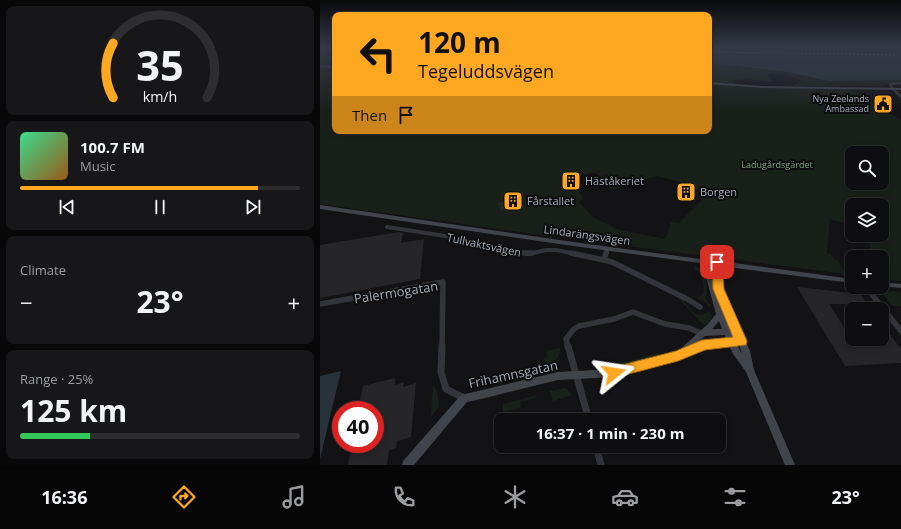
<!DOCTYPE html>
<meta charset="utf-8">
<style>
:root{--surface:#0e0e10;--page:#171719;--text:#f1f3f6;--muted:#9b9c9f;--line:#2e2e30;--accent:#fea721}
body{margin:0;font-family:"Open Sans",sans-serif;background:var(--page);color:var(--text);height:100vh;display:flex;flex-direction:column;font-size:15px;white-space:nowrap}
*{box-sizing:border-box;margin:0}
p{font-size:13px;color:var(--muted)}
.icon{flex:none;width:22px;height:22px;fill:none;stroke:currentColor;stroke-width:2;stroke-linecap:round;stroke-linejoin:round}
.map{position:relative;flex:1;overflow:hidden}
.details{display:flex;flex-direction:column;gap:6px;padding:6px;background:#080809;width:320px}
.details>*{flex:none}
.banner{position:absolute;left:12px;top:12px;width:380px;height:122px;border-radius:8px;box-shadow:0 2px 6px #0003,0 0 0 1px var(--line);background:#fea721;color:#111;overflow:hidden}
.tools{position:absolute;left:525px;top:146px;display:grid;gap:8px}
.tools a{display:grid;place-items:center;width:44px;height:44px;border-radius:8px;background:var(--surface);box-shadow:0 2px 6px #0003,0 0 0 1px var(--line);font-size:20px}
.speed{position:absolute;left:12px;top:401px;display:flex;gap:8px;font-size:20px;font-weight:700;text-align:center}
.speed>*{display:grid;place-content:center;width:52px;height:52px;border-radius:50%;background:var(--surface);box-shadow:0 2px 6px #0003,0 0 0 1px var(--line);line-height:1}
.speed .limit{border:6px solid #d22;background:#fff;color:#111}
.pin{position:absolute;display:grid;place-items:center;width:34px;height:34px;color:#fff;margin:-17px;border-radius:8px;box-shadow:0 2px 6px #0006}
.me{position:absolute;width:44px;margin:-22px;rotate:75deg;stroke-linejoin:round;filter:drop-shadow(0 0 3px #0008)}
.turn{display:flex;align-items:center;gap:14px;height:84px;padding:0 20px;font-size:18px}
.turn .icon{width:52px;height:52px;stroke-width:2.5}
.turn b{display:block;font-size:28px;line-height:34px}
.then{display:flex;align-items:center;height:38px;padding:0 20px;background:#0003;gap:8px;font-size:15px}
.big{font-size:30px;font-weight:700;line-height:1.1}
.details .card{flex:1;display:flex;flex-direction:column;justify-content:center;gap:6px;min-width:0;padding:0 14px;border-radius:8px;background:var(--page)}
.details .dial{align-items:center;gap:0}
.dial svg{height:104px;overflow:visible;fill:none;stroke:var(--line);stroke-width:7;stroke-linecap:round;text-anchor:middle}
.dial text{fill:var(--text);stroke:none}
.song{display:flex;align-items:center;gap:12px}
.cover{width:48px;height:48px;border-radius:6px;background:linear-gradient(135deg,hsl(150 70% 55%),hsl(30 70% 35%))}
.played{height:4px;border-radius:2px;background:linear-gradient(90deg,var(--accent) 85%,var(--line) 85%)}
.keys{display:flex;justify-content:space-around;direction:ltr}
.heat{display:flex;justify-content:space-between;align-items:center;font-size:22px;direction:ltr}
.charge{height:6px;border-radius:3px;background:linear-gradient(90deg,#34c759 25%,var(--line) 0)}
.trip{position:absolute;left:174px;top:413px;width:232px;height:40px;border-radius:8px;background:var(--surface);box-shadow:0 2px 6px #0003,0 0 0 1px var(--line);font-weight:700;line-height:40px;text-align:center}
.menu{display:flex;height:64px;justify-content:space-around;align-items:center;background:#060606;color:var(--muted)}
.menu .icon{width:28px;height:28px}
.menu .current{color:var(--accent)}
.menu b{font-size:18px;color:var(--text)}
main{display:flex;flex:1;min-height:0}
.map>svg:first-child{display:block}
</style>
<main>
<section class="details">
<div class="card dial"><svg viewBox="0 0 100 80">
<path d="M14 69A42 42 0 1 1 86 69"/>
<path d="M14 69A42 42 0 0 1 14 27" stroke="#fea721"/>
<text x="50" y="56" font-size="32" font-weight="700">35</text>
<text x="50" y="72" font-size="11">km/h</text>
</svg></div>
<div class="card">
<div class="song"><i class="cover"></i><div><b>100.7 FM</b><p>Music</p></div></div>
<div class="played"></div>
<div class="keys"><svg class="icon" aria-label="previous" viewBox="0 0 24 24"><path d="M18 5L8 12l10 7zM5 5v14"/></svg><svg class="icon" aria-label="pause" viewBox="0 0 24 24"><path d="M8 5v14M16 5v14"/></svg><svg class="icon" aria-label="next" viewBox="0 0 24 24"><path d="M6 5l10 7-10 7zM19 5v14"/></svg></div>
</div>
<div class="card"><p>Climate</p>
<div class="heat"><a>−</a><b class="big">23°</b><a>+</a></div>
</div>
<div class="card"><p>Range · 25%</p><b class="big">125 km</b><div class="charge"></div></div>
</section>
<div class="map">
<svg width="581" height="465" viewBox="0 0 581 465">
<rect width="100%" height="100%" fill="#131315"/>
<path fill="#192019" fill-rule="evenodd" d="M0,47L15,48V66H0Z
M389,63L467,72L508,81L581,80V82L569,83L562,86H475L473,84H479L477,82H482C477,76 455,74 446,74L452,82L425,79L413,81L412,82L416,84L389,82Z
M0,67H15V131H389V84L435,88L530,89L581,120V281L562,279V257H551L549,235H562V205H532V225L510,219L507,252L520,263L525,274L229,236L0,204ZM532,153H562V183H532ZM272,173H276L291,190L337,176L369,184L386,196L359,223L351,222L345,239L297,229L274,218L259,202L263,198L259,191H248L240,177Z
M374,266L385,270L387,295L385,296L389,304L391,305L390,307L384,301L374,297L381,296L384,292C384,284 382,273 374,269Z
M572,291L581,292V306H572L563,294Z
M357,297L364,301L375,314L382,315L389,311L392,317L385,326Z
M240,348C240,358 235,363 225,364L224,358L227,357L226,351Z
M338,353L341,354L340,357L298,367L277,368L279,366L309,361Z
M113,385L117,391L119,407L111,417Z
M246,388L252,395L233,401L230,391Z
M216,395V398L200,402L201,408L183,412V404Z"/>
<path fill="#283339" d="M450,47H524L562,50L581,48V80L508,81L467,72L389,63V48Z
M21,371L0,459V376Z"/>
<g fill="none" stroke-linecap="round" stroke-linejoin="round">
<path stroke="#779bb4" stroke-width="1" stroke-dasharray="2 2" stroke-linecap="butt" d="M389,52L581,55"/>
</g>
<path fill="#262629" d="M199,199L202,207L181,211L178,203Z
M79,232L83,233L81,243L104,239L100,279L0,298V245Z
M477,287L540,294L551,309H532L529,304H509L536,346L558,345L553,339H562V324L581,349V363L525,366Z
M75,378V385L84,382L83,387L96,383L91,437L77,441L76,448L69,451L67,465H28L32,444H55V410H38L43,386Z"/>
<g fill="none" stroke-linecap="round" stroke-linejoin="round">
<path stroke="#34353a" stroke-width="2" d="M539,47H567
M0,66L15,67"/>
<path stroke="#34353a" stroke-width="2.5" d="M572,88L570,84L581,83
M574,90L581,97"/>
<path stroke="#34353a" stroke-width="4" d="M67,227L138,238L208,254L226,250H236L256,254
M286,254L288,249"/>
<path stroke="#34353a" stroke-width="5.5" d="M204,253H212
M251,253L284,260L286,253
M284,260L292,262L367,299L380,307
M546,287L581,331
M0,304L123,282L122,347
M248,347L246,339L254,329L259,326L294,319L313,312L345,324L369,328L383,334"/>
<path stroke="#34353a" stroke-width="7" d="M122,346L121,372L126,389L144,398
M248,346L269,420
M276,446L281,465"/>
<path fill="#41444a" fill-rule="evenodd" d="M389,82L441,86L581,88V90L441,88L389,84Z
M0,205L253,242L395,261L397,260L400,261L532,279V283L400,266L402,289L430,351L434,370L475,465H465L426,372L413,354L409,345L392,346L383,348L358,360L294,377L238,380L161,399L147,402L94,465H82L83,461L141,395L238,372L294,369L356,353L388,324L396,314L387,281V264L253,246L0,209ZM393,265H394V284ZM400,301L412,328H410ZM399,321L402,329H392ZM414,333L416,338H414L412,334ZM405,335L406,339C396,339 385,340 375,344L385,336ZM419,344L422,354L417,345Z
M562,282L581,284V288L562,286Z"/>
<path stroke="#46494f" stroke-width="1" d="M336,256L367,260"/>
</g>
<linearGradient id="sky" x2="0" y2="1"><stop stop-color="#0a0a0c"/><stop offset="0.42" stop-color="#333946"/><stop offset="1" stop-color="#333946" stop-opacity="0"/></linearGradient>
<rect width="581" height="113" fill="url(#sky)"/>
<path fill="#fea721" stroke="#a56d15" d="M397,259L402,262L404,289L427,341L426,345L385,350L358,361L294,378L290,377L288,373L290,368L294,367L356,351L382,340L413,337L393,289L392,262Z"/>
<defs>
<symbol id="civic-square" viewBox="-11 -11 22 22"><rect x="-9" y="-9" width="18" height="18" rx="4" fill="#fea721" stroke="#0e0e10"/><path d="M-.6-6.5H3V-4.5H.6V-3L4-1V1h2V6H-6V1h2V-1L-.6-3ZM-1.2 2.5V6h2.4V2.5Z" fill="#111"/></symbol>
<symbol id="building-square" viewBox="-11 -11 22 22"><rect x="-9" y="-9" width="18" height="18" rx="4" fill="#fea721" stroke="#0e0e10"/><path d="M-4-6H4V6H1V3H-1V6H-4ZM-2.5-4.3h1.7v1.8h-1.7ZM.8-4.3h1.7v1.8H.8ZM-2.5-1h1.7V.8h-1.7ZM.8-1h1.7V.8H.8Z" fill="#111"/></symbol>
</defs>
<g fill-rule="evenodd">
<use href="#civic-square" x="552" y="93" width="22" height="22"/>
<use href="#building-square" x="240" y="170" width="22" height="22"/>
<use href="#building-square" x="355" y="181" width="22" height="22"/>
<use href="#building-square" x="182" y="190" width="22" height="22"/>
</g>
<g text-anchor="middle" stroke-width="4" stroke-linejoin="round" paint-order="stroke">
<g font-size="9" fill="#a3aab6" stroke="#0e0e10" text-anchor="end">
<text x="549" y="102">Nya Zeelands<tspan x="549" dy="10">Ambassad</tspan></text>
</g>
<g font-size="9" fill="#79a379" stroke="#0e0e10">
<text x="457" y="168">Ladugårdsgärdet</text>
</g>
<g font-size="11" fill="#a3aab6" stroke="#0e0e10" text-anchor="start">
<text x="265" y="185">Häståkeriet</text>
<text x="380" y="196">Borgen</text>
<text x="207" y="205">Fårstallet</text>
</g>
<g font-size="11" fill="#a3aab6" stroke="#0e0e10">
<text transform="translate(267 235) rotate(8)" y="4">Lindarängsvägen</text>
<text transform="translate(164 245) rotate(12)" y="4">Tullvaktsvägen</text>
</g>
<g font-size="13" fill="#a3aab6" stroke="#0e0e10">
<text transform="translate(76 292) rotate(-9)" y="5">Palermogatan</text>
<text transform="translate(193 374) rotate(-12)" y="5">Frihamnsgatan</text>
</g>
</g>
</svg>
<div class="tools">
<a><svg class="icon" aria-label="search" viewBox="0 0 24 24"><circle cx="10" cy="10" r="6"/><path d="M15 15l6 6"/></svg></a>
<a><svg class="icon" aria-label="layers" viewBox="0 0 24 24"><path d="M12 4l9 5-9 5-9-5zM3 14l9 5 9-5"/></svg></a>
<a>+</a>
<a>−</a>
</div>
<div class="speed"><div class="limit">40</div></div>
<div class="pin" style="left:397px;top:262px;background:#d93025"><svg class="icon" aria-label="arrive" viewBox="0 0 24 24"><path d="M6 21V4h12l-3 4 3 4H6"/></svg></div>
<svg class="me" style="left:294px;top:373px" viewBox="-20 -20 40 40"><path d="M0-17L14 15 0 8-14 15z" fill="#fea721" stroke="#fff" stroke-width="4"/></svg>
<div class="trip">16:37 · 1 min · 230 m</div>
<div class="banner">
<div class="turn"><svg class="icon" aria-label="left" viewBox="0 0 24 24"><path d="M17 20v-9H6M10 6l-5 5 5 5"/></svg><div><b>120 m</b>Tegeluddsvägen</div></div>
<div class="then">Then<svg class="icon" aria-label="arrive" viewBox="0 0 24 24"><path d="M6 21V4h12l-3 4 3 4H6"/></svg></div>
</div>
</div>
</main>
<nav class="menu">
<b>16:36</b>
<svg class="icon current" aria-label="directions" viewBox="0 0 24 24"><path d="M12 3l9 9-9 9-9-9zM9 14v-3h6M13 9l2 2-2 2"/></svg>
<svg class="icon" aria-label="music" viewBox="0 0 24 24"><path d="M9 18V5l10-2v13"/><circle cx="6" cy="18" r="3"/><circle cx="16" cy="16" r="3"/></svg>
<svg class="icon" aria-label="phone" viewBox="0 0 24 24"><path d="M5 4h4l2 5-3 2q2 4 5 5l2-3 5 2v4C11 20 4 13 5 4z"/></svg>
<svg class="icon" aria-label="climate" viewBox="0 0 24 24"><path d="M12 3v18M4 7l16 10M4 17L20 7"/></svg>
<svg class="icon" aria-label="car" viewBox="0 0 24 24"><path d="M5 17H2v-5l4-1 3-4h7l3 4 3 1v5h-3M9 17h6M6 11h13"/><circle cx="7" cy="17" r="2"/><circle cx="17" cy="17" r="2"/></svg>
<svg class="icon" aria-label="filters" viewBox="0 0 24 24"><path d="M4 7h16M4 17h16"/><circle cx="9" cy="7" r="2"/><circle cx="15" cy="17" r="2"/></svg>
<b>23°</b>
</nav>
